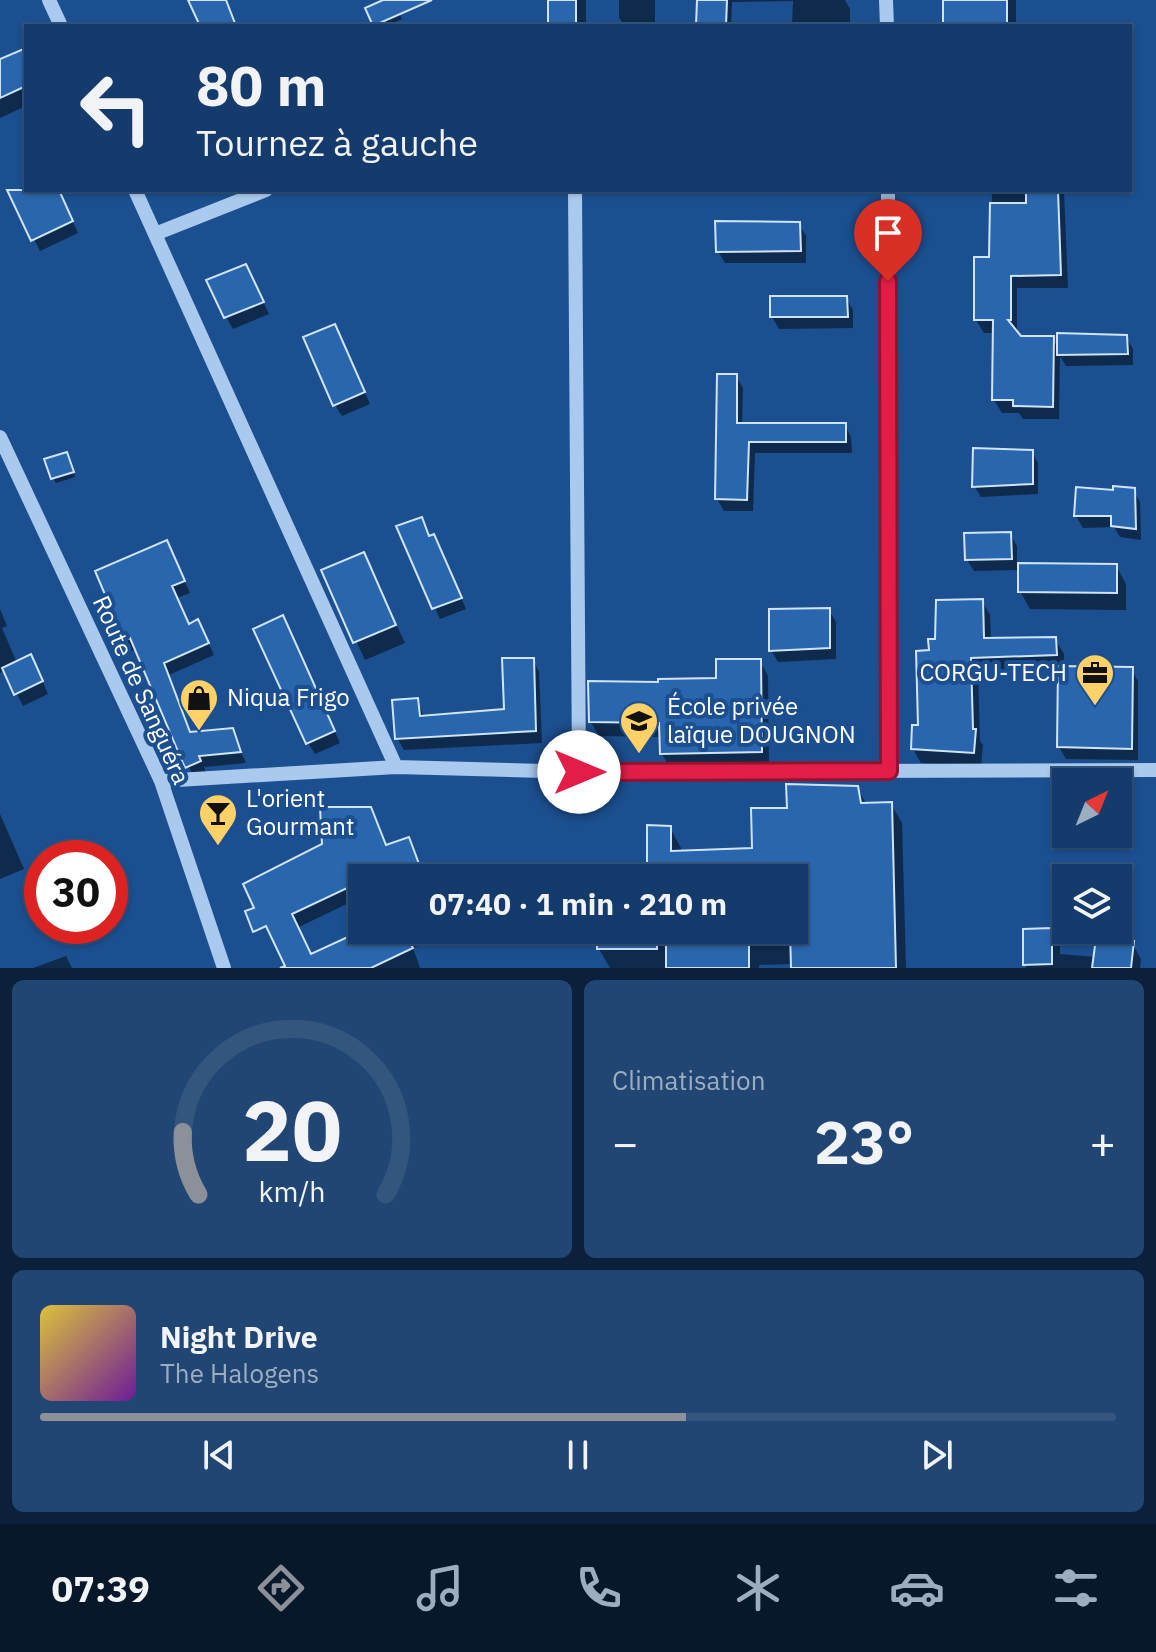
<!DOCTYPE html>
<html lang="fr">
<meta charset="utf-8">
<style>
:root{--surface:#143b6b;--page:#214673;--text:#f1f3f6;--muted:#9dadc1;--line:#33557e;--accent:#8c9099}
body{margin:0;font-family:"IBM Plex Sans",sans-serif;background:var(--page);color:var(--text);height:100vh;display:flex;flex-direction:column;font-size:30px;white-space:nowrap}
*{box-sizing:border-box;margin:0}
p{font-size:26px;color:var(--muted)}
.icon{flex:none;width:44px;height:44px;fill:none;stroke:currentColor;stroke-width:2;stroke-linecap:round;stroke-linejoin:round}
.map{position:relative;height:968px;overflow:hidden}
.drawer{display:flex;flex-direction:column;gap:12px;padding:12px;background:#0b203b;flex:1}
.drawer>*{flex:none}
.hud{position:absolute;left:24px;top:24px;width:1108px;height:168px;border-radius:0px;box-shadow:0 2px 6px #0004,0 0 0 2px var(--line);background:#143b6b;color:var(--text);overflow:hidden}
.needle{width:52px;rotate:43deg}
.controls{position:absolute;left:1052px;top:768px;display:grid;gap:16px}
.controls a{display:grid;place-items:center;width:80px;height:80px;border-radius:0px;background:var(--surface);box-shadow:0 2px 6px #0004,0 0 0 2px var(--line);font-size:40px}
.speed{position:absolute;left:24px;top:840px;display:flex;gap:16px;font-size:40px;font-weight:700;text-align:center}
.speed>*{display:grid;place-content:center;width:104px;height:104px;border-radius:50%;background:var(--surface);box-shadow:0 2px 6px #0004,0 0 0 2px var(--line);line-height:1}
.speed .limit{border:12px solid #d22;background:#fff;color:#111}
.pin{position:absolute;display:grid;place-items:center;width:68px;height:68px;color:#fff;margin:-82px -34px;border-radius:50% 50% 50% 0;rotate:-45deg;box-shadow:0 0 8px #0007}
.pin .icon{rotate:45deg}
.me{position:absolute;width:88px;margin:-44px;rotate:90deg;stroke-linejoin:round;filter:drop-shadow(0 0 6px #0008)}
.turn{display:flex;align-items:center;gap:28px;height:168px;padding:0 40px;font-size:36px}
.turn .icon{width:104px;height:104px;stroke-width:2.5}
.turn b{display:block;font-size:56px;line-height:68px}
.big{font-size:60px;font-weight:700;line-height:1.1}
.drawer .widget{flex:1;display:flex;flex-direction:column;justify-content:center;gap:12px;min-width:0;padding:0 28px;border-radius:12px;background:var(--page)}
.drawer .dial{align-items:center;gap:0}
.dial svg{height:208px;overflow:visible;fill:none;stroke:var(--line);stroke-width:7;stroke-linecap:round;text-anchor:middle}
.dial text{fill:var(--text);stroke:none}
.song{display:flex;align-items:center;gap:24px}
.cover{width:96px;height:96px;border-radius:12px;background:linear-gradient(135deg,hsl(50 70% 55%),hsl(280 70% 35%))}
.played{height:8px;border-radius:4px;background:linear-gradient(90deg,var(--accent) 60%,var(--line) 60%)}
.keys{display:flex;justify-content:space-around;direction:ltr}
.heat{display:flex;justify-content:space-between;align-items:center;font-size:44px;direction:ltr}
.drawer .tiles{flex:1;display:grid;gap:12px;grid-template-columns:1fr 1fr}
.widget:last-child{grid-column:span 2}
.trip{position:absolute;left:348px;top:864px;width:460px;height:80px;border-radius:0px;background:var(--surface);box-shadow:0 2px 6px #0004,0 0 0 2px var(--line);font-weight:700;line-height:80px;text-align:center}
.tabs{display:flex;height:128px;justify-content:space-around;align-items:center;background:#08182b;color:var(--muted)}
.tabs .icon{width:56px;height:56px}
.tabs .on{color:var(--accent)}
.tabs b{font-size:36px;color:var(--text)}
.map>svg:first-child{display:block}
</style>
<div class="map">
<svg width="1156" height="968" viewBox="0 0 1156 968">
<rect width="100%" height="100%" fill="#1b4f8f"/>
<path fill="#0007" d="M388,0H393L402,19L387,26H375L367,9Z
M550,0H586V26H550Z
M619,0H655V26H624L619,17Z
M699,0H845L850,9V26H792L793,1L732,2L731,26H698Z
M945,0H1016V26H946Z
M26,50V106L0,118V62Z
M26,186V190H58L78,233L40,251L11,193Z
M992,190H1097L1064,191L1068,288H1017V334L1020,338H1052L1059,350L1126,337L1133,349V365L1066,366L1060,356L1059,419H1023L1019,413H1002L994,400L995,333H984L976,320L991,259Z
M799,224L806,236V263H725L718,251Z
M252,278L269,314L233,329L226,317Z
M846,298L853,310V328L779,329L772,317Z
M341,339L370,404L342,416L335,405Z
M736,376L743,388L742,425H845L851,437L852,453H755L753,511H724L717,499Z
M1032,452L1038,463V494L981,497L974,486Z
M69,459L75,477L56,483L53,478Z
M1133,490L1140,502L1141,540L1120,537L1114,527L1083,528L1076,516L1115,492Z
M421,519L430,537L439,547L466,609L440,619L399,527Z
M1010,534L1017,546V565L1116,566L1126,584V610L1030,609L1020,591V570L974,571L967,560Z
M172,554L190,593L177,598L189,626L204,633L214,655L169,675L191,734L231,730L246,763L204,767L206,773L194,778L137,649L122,655L116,643L115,612Z
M363,554L405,643L365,660L324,572Z
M982,601L990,615L991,640L1055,639L1064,654V668L1131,669L1138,681V760L1066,759L1059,747L1060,669L978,672L980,741L983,745L981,767L921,763L913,749L920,727L931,652L937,641Z
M0,609L7,626L2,628L17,663L37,669L48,694L23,706L5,671L0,673Z
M829,610L836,622V659L778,662L771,650Z
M289,630L340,743L315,754L308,743Z
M533,660L539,672L542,743L404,750L397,738L417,700L424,717L506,711Z
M760,661L768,676L769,766L670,768L662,754L661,737L599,736L591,722L660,684L718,680Z
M857,788L867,805L891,804L902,823L906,968H793V964L759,965V968H610L599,949V930H794V878H649L670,828L681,848V853L754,850L789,810Z
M370,809L387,847L408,840L425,878H362V902L355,900L297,928L288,913L324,845Z
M0,814L24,869L0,879Z
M501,864L509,878H430Z
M368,930H435L438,938L413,948L420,968H289Z
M1025,930H1051L1060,945V954L1096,957L1132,943L1141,959L1140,968H1026Z
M66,956L72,968H33Z"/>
<path fill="#2a66ad" stroke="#cfe3fa" stroke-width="2" d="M188,0H226L236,26H200Z
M383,0H432L373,26L365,8Z
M548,0H576V26H548Z
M697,0H727L726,26H696Z
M943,0H1007V25H943Z
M26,48V86L0,98V59Z
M7,190H59L73,221L31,241Z
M1026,190H1058L1061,275L1011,276V320H1008L1021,336H1054L1053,407L1013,406V400H992L993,320H974V257H989L990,203H1026Z
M715,221L800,222L801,251L716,252Z
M246,264L264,302L224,318L206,280Z
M770,296H847L848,317H770Z
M335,324L365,392L333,406L303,337Z
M1057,333L1127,335L1128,354L1057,355Z
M717,374H737V423H846V442H749L747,500L715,499Z
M973,448L1033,450V484L972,487Z
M67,452L74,472L51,479L44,459Z
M1113,486L1135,488L1136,529L1111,526V516H1074L1076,487L1113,490Z
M422,517L429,536L434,534L462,598L432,609L396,526Z
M1011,532L1012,559L965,560L964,533Z
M167,540L185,581L172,586L189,624L198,619L209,643L164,663L190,732L233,728L241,752L199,756L201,761L185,768L130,638L114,644L102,615L112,611L95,571Z
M364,552L396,625L353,643L321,570Z
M1018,563L1117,564V593L1018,592Z
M983,599L984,638L1056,637L1057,655L971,658L973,729H976L974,753L911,749L912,725H918L916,651L929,650L928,639H935L936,600Z
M830,608V648L769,651V609Z
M283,615L335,731L306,744L253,629Z
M31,654L43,681L14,695L2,668Z
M502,658H534L536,731L395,739L392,700L418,698L420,716L504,709Z
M716,659H761L762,752L660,754L659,723L589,722L588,681L658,682V679L716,678Z
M1058,666L1133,667L1132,749L1057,747Z
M786,784L858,786L861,803L892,802L896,968H791L790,930H794V878H647V825L671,826V851L752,848L751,808H787Z
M320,807H371L386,845L409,837L419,864L383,878H362V923L347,888L292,914L311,954L363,930H405L413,948L371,968H280L285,966L266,926L253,932L245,911L254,908L243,884L322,844Z
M1052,928V964L1023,965V929Z
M597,930H657V949H597Z
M666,930H749V968H666Z
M1096,938L1134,941L1131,968H1092Z"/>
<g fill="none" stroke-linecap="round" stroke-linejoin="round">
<path stroke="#a9c9ee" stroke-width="14" d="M49,0L61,26
M886,0L887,26
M135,190L396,767
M575,190L579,772
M888,190L889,771
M155,234L266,190
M0,437L161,781L224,968
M161,781L396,767L579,772L1156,770"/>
</g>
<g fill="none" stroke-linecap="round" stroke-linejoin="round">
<defs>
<path id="route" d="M579,772L889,771L888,281"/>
</defs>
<use href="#route" stroke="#92132f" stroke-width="20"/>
<use href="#route" stroke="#e11d48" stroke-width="14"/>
</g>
<defs>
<symbol id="office-pin" viewBox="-11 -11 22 30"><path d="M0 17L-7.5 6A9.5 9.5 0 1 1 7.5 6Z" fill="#ffd166" stroke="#1b4f8f"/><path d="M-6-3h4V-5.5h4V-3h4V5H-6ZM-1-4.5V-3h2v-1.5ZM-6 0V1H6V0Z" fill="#111"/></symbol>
<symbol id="shop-pin" viewBox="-11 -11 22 30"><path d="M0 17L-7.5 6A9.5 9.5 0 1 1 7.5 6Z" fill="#ffd166" stroke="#1b4f8f"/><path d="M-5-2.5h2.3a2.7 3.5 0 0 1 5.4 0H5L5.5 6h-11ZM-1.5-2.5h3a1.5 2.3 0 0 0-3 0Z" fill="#111"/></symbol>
<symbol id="school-pin" viewBox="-11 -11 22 30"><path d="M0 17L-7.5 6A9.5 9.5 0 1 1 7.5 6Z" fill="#ffd166" stroke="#1b4f8f"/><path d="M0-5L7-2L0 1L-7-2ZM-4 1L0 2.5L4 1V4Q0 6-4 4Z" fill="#111"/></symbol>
<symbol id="bar-pin" viewBox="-11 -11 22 30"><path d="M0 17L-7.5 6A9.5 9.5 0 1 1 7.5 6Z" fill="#ffd166" stroke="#1b4f8f"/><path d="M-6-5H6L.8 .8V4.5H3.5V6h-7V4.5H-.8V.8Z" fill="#111"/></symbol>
</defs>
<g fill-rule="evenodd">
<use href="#office-pin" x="1073" y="651" width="44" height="60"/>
<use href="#shop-pin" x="177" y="676" width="44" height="60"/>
<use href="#school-pin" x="617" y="699" width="44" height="60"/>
<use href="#bar-pin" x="196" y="791" width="44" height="60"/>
</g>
<g text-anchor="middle" stroke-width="8" stroke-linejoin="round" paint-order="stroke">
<g font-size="24" fill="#fff" stroke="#1b4f8f" text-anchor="start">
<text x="1067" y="681" text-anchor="end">CORGU-TECH</text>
<text x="227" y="706">Niqua Frigo</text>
<text x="667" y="715">École privée<tspan x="667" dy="28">laïque DOUGNON</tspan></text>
<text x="246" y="807">L'orient<tspan x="246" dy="28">Gourmant</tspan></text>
</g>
<g font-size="24" fill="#fff" stroke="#1b4f8f">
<text transform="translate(141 690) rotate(66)" y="8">Route de Sanguéra</text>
</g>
</g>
</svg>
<div class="controls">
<a><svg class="needle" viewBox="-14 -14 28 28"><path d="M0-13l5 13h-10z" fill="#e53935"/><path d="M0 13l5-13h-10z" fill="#9dadc1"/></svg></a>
<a><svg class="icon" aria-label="layers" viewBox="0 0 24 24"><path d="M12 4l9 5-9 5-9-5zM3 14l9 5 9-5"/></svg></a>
</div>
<div class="speed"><div class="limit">30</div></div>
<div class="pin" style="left:888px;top:281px;background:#d93025"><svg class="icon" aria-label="arrive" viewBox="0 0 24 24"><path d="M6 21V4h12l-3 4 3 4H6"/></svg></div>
<svg class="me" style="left:579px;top:772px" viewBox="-20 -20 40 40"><circle r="19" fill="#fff"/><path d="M0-13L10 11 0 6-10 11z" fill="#e11d48"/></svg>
<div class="trip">07:40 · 1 min · 210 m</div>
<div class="hud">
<div class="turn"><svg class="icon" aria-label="left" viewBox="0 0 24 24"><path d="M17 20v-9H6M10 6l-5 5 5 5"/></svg><div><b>80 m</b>Tournez à gauche</div></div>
</div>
</div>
<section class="drawer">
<div class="tiles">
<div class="widget dial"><svg viewBox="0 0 100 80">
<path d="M14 69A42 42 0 1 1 86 69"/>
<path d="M14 69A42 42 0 0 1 8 45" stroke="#8c9099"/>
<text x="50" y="56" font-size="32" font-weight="700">20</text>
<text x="50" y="72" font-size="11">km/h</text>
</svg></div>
<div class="widget"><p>Climatisation</p>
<div class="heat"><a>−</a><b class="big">23°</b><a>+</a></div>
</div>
<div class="widget">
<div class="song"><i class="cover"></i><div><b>Night Drive</b><p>The Halogens</p></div></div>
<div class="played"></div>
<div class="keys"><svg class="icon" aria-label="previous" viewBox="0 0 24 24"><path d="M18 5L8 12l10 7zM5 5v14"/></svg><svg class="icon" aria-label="pause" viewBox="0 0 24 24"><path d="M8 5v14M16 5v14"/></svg><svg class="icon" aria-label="next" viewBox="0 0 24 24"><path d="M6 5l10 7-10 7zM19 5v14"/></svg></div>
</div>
</div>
</section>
<nav class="tabs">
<b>07:39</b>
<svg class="icon on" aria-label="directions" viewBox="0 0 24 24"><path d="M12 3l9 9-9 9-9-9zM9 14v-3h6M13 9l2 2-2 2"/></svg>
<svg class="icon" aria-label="music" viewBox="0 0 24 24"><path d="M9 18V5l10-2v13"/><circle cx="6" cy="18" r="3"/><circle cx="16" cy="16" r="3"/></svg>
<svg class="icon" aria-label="phone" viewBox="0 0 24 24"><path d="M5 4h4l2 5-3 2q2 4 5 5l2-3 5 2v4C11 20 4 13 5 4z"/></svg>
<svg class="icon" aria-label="climate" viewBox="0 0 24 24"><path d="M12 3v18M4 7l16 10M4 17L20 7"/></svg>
<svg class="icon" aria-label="car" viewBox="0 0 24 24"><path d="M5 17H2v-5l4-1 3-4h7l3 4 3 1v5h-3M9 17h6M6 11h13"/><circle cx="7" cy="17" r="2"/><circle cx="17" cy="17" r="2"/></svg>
<svg class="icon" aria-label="filters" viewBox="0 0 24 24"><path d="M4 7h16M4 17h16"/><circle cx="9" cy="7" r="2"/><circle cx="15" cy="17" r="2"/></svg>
</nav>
